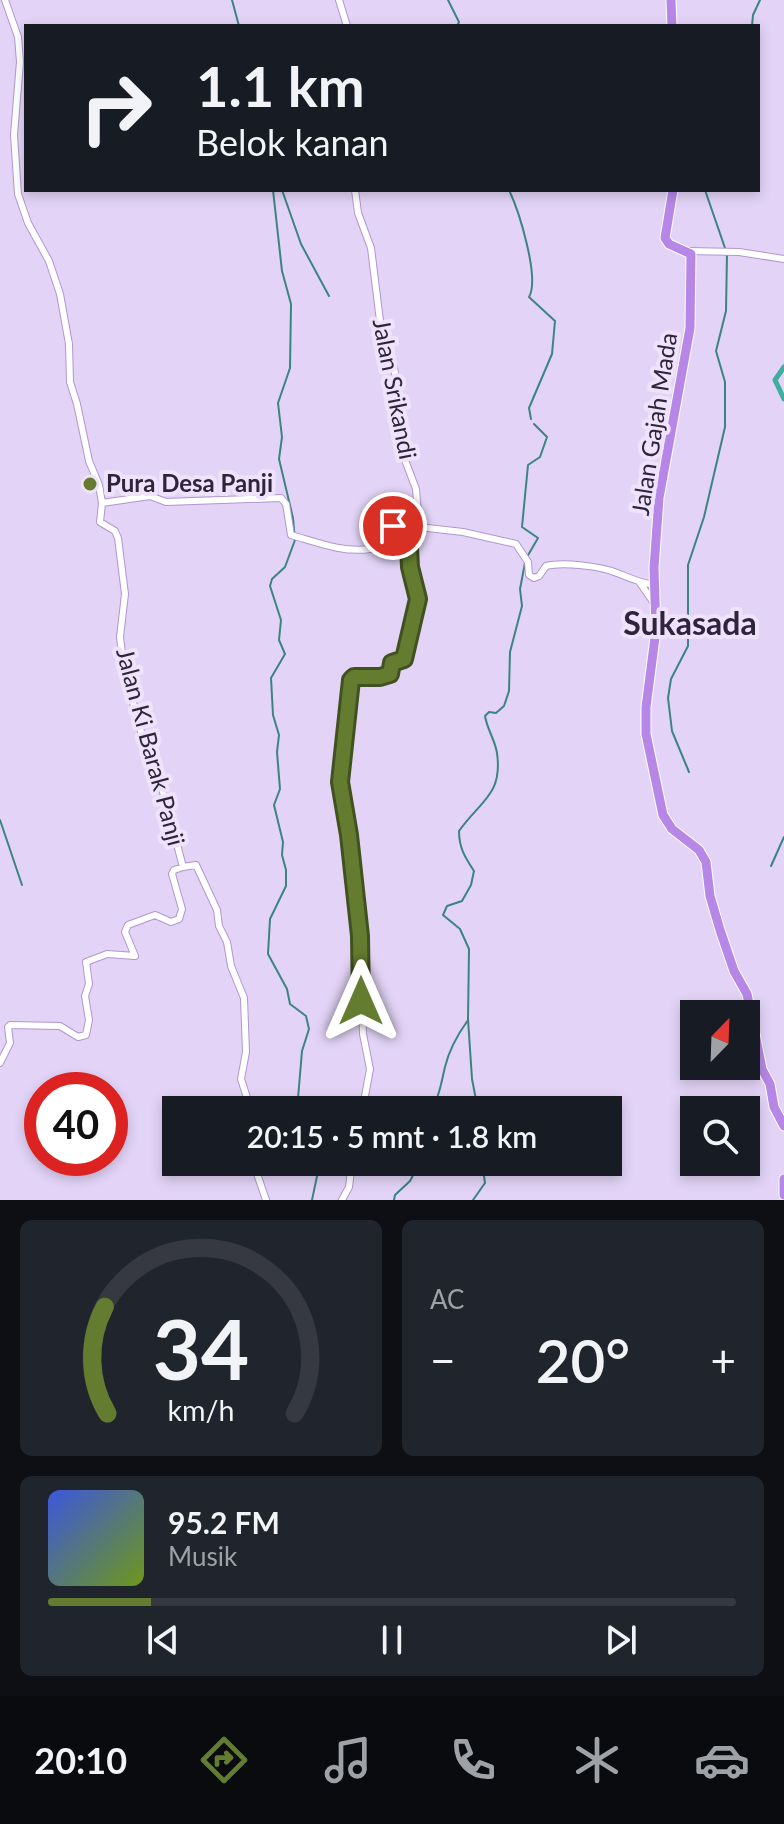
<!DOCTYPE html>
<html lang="id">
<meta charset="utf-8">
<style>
:root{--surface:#171b24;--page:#20242c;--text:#f1f3f6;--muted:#9ea1a6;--line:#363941;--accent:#647c2f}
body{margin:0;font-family:Lato,sans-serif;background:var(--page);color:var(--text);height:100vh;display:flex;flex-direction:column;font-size:30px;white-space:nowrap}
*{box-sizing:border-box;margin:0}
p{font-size:26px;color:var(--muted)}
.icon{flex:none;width:44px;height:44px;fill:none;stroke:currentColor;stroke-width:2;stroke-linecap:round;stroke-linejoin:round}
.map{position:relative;height:1200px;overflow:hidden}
.side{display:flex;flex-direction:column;gap:20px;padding:20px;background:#0d0f14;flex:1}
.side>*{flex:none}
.banner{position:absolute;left:24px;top:24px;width:736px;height:168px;border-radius:0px;box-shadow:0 4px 12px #0003;background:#171b24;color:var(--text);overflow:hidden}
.needle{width:52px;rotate:23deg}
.tools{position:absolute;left:680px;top:1000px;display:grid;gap:16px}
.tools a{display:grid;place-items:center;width:80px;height:80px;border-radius:0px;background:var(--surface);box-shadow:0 4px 12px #0003;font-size:40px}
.speed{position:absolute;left:24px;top:1072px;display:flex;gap:16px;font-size:40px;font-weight:700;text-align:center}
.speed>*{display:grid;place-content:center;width:104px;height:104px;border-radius:50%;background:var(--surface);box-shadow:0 4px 12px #0003;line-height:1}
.speed .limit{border:12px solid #d22;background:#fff;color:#111}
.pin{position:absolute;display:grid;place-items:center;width:68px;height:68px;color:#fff;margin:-34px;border:4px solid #fff;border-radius:50%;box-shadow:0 2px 8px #0007}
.me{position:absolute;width:88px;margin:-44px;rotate:0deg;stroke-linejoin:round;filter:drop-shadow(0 0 6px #0008)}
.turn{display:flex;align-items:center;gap:28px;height:168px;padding:0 40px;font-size:36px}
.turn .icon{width:104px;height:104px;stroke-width:2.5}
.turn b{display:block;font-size:56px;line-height:68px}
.big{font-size:60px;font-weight:600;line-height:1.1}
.side .tile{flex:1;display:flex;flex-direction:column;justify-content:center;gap:12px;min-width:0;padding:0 28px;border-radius:12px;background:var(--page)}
.side .dial{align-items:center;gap:0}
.dial svg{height:208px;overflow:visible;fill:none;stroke:var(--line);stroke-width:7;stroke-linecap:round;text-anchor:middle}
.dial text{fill:var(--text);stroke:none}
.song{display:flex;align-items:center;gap:24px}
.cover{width:96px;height:96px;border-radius:12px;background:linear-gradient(135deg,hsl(230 70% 55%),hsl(80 70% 35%))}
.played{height:8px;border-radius:4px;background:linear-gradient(90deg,var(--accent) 15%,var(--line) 15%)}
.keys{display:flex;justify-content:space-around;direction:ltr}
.heat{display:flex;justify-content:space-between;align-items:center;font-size:44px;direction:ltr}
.side .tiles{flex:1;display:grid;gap:20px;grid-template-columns:1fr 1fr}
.tile:last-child{grid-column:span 2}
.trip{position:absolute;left:162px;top:1096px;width:460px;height:80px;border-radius:0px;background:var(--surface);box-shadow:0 4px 12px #0003;font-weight:600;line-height:80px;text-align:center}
.tab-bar{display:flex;height:128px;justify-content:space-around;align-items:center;background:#090b0e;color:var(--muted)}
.tab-bar .icon{width:56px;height:56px}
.tab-bar .active{color:var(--accent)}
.tab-bar b{font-size:36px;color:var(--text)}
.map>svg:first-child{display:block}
</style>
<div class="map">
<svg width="784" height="1200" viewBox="0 0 784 1200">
<rect width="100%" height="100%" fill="#e3d4f7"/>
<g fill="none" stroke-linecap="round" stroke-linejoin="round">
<path stroke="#3b8482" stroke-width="2" d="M232,0L239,26
M448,0L459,22L457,26
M752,26L753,15L760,0
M273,190L282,271L291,304L290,368L278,403L282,437L279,459L293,518L295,540L285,567L272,579L270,586L281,620L279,640L285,654L271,678L273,715L279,735L277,752L280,789L274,805L283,842L282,855L286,870V886L270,919L268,954L287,989L290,1004L306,1016L309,1029L302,1051L297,1110
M282,190L301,244L329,296
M509,190C519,211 540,278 529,297L555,321L552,354L529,408L531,419
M705,190L725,248
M527,557L538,538L522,527L528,465L540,457L547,437L534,424
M689,772L672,731L668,698L671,679L688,646V565L704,517L725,427V382L716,351L726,311L727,254
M0,820L22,885
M771,866L784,837
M432,1110C440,1095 441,1083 445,1067C449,1050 458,1034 468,1020
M478,1110L472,1079L468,1019L469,949L460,929L443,915L447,906L462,901L471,885L474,871C465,857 459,848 459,831C480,801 503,795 497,753C495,740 487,729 485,716L489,712L496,713L504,706L509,691L510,652L522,606L520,589L525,563
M312,1200L320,1162
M394,1200L395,1195L410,1181L420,1162
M473,1200L485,1183L482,1162"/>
<path stroke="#40ada1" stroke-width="5" d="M784,367L775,380L784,399"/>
<defs>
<path id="tertiary" d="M5,0L18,37L20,62L14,135L18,194L28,223L49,261L60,294L69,344L70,382L77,404L89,461L99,485L102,503L100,522L115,531L118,538L125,594L120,637L124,669L147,754L159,777L183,867L196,865L217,910L219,926L227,942L231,966L244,998L246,1052L241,1079L251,1110
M339,0L347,26
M355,190L358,213L371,248L380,321L394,367L402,419L405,460L416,489L419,527L463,532L516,544L528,562L529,575L534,578L539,576L546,566C563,562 601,566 617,573C630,578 640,583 654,585
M688,251L739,252L784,259
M102,503L150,496L166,502L281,498L286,504L291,535C316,542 343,553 370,549L374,525L419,527
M640,583L654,603
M0,1063L10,1043L8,1027L10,1025L60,1026L78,1037L86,1035L89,1020L85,996L89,984L86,962L107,954L135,956L125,932L128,925L155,915L171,922L179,919L182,909L172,874L174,870L183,867
M367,1110L365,1096L370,1069L363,1034L360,936L340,782L351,680L354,677L389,675L392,663L402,660L406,656L418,599L410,567L408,527
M253,1162L266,1200
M342,1200L349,1187L352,1162"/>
<path id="trunk" d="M671,0L672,26
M673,190L665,238L669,244L691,254L690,328L659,498L654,568L656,630L646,707V734L663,815L672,829L699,850L706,862L710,896L720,930L734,971L747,994L762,1069L770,1084L774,1107L784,1126
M784,1179V1195"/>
</defs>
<use href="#tertiary" stroke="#b097cf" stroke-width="8"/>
<use href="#trunk" stroke="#fff" stroke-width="11"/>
<use href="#tertiary" stroke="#fff" stroke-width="6"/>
<use href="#trunk" stroke="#b787e7" stroke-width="9"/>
</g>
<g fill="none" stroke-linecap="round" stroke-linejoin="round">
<defs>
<path id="route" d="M361,1001L360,936L349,835L340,782L351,680L354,677H380L390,674L392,663L404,659L418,599L410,567L408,527L393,526"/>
</defs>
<use href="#route" stroke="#41511f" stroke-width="20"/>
<use href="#route" stroke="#647c2f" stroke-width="14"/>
</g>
<circle fill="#647c2f" stroke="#eee3fb" stroke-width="3" cx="90" cy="484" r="8"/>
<g text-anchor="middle" stroke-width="8" stroke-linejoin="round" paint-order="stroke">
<g font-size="24" fill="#2f243b" stroke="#eee3fb">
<text transform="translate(394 389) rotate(79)" y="8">Jalan Srikandi</text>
<text transform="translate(655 424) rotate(-81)" y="8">Jalan Gajah Mada</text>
<text transform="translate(150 747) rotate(75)" y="8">Jalan Ki Barak Panji</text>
</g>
<g font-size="24" font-weight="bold" fill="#2f243b" stroke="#eee3fb" text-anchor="start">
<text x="106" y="492">Pura Desa Panji</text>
</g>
<g font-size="32" font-weight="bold" fill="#2f243b" stroke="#eee3fb">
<text x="690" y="635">Sukasada</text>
</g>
</g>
</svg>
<div class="tools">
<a><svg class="needle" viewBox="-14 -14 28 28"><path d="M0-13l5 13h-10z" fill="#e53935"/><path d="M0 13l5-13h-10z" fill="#9ea1a6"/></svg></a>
<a><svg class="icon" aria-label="search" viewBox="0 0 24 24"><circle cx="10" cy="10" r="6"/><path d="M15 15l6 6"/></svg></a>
</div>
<div class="speed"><div class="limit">40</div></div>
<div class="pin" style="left:393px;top:526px;background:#d93025"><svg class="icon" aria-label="arrive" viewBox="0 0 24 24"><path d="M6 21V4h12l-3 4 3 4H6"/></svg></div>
<svg class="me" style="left:361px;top:1001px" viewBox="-20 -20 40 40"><path d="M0-17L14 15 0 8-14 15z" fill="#647c2f" stroke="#fff" stroke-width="4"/></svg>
<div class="trip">20:15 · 5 mnt · 1.8 km</div>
<div class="banner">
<div class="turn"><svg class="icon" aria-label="right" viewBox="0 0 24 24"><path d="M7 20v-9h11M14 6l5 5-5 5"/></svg><div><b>1.1 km</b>Belok kanan</div></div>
</div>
</div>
<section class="side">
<div class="tiles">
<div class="tile dial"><svg viewBox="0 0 100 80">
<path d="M14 69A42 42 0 1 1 86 69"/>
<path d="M14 69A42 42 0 0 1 13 28" stroke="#647c2f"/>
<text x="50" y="56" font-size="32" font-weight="700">34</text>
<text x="50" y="72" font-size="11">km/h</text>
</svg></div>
<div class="tile"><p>AC</p>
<div class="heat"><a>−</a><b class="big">20°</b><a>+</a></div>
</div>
<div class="tile">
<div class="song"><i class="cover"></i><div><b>95.2 FM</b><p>Musik</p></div></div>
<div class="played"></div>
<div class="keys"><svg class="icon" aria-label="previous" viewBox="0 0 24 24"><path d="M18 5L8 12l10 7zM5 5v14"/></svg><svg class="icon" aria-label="pause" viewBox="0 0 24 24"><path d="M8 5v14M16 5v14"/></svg><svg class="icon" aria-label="next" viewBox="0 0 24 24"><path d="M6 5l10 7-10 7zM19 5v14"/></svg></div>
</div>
</div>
</section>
<nav class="tab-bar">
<b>20:10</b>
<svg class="icon active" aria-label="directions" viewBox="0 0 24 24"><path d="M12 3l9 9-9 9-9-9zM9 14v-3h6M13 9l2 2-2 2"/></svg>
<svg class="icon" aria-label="music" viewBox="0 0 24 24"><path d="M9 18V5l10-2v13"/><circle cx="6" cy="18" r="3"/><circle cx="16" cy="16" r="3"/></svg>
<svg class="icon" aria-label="phone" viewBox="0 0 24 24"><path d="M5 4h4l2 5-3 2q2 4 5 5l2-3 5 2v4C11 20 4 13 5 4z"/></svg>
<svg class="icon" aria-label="climate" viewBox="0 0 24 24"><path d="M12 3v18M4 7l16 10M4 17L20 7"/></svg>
<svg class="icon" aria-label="car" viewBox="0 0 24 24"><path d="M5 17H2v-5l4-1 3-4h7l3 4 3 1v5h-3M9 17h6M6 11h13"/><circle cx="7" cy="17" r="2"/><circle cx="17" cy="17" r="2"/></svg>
</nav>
